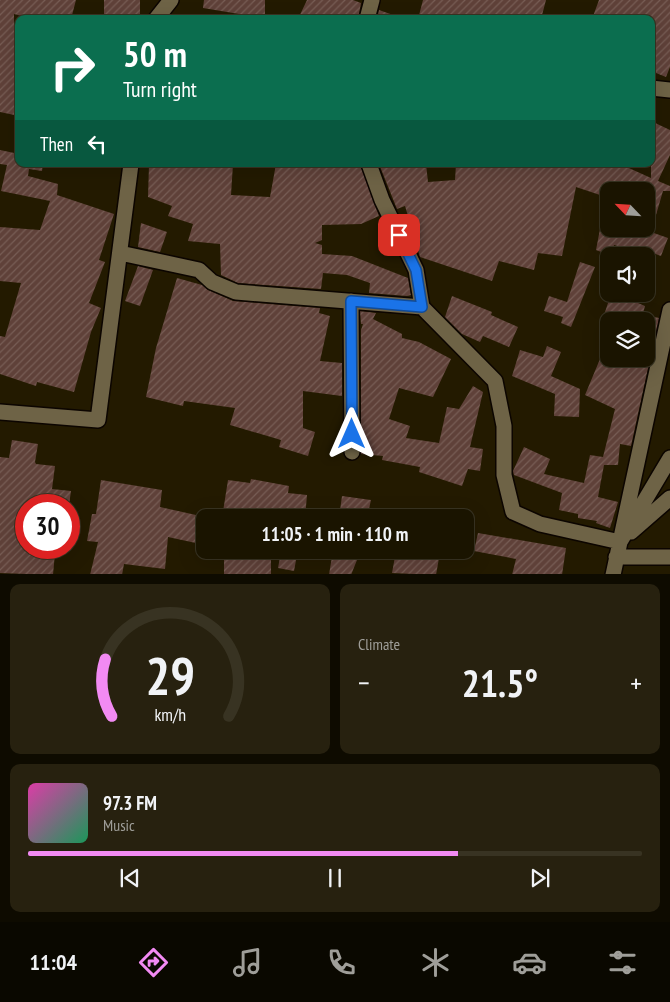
<!DOCTYPE html>
<meta charset="utf-8">
<style>
:root{--surface:#1a1400;--page:#27210f;--text:#f1f3f6;--muted:#9f9e99;--line:#383322;--accent:#f28af3}
body{margin:0;font-family:"PT Sans Narrow",sans-serif;background:var(--page);color:var(--text);height:100vh;display:flex;flex-direction:column;font-size:19px;white-space:nowrap}
*{box-sizing:border-box;margin:0}
p{font-size:16px;color:var(--muted)}
.icon{flex:none;width:28px;height:28px;fill:none;stroke:currentColor;stroke-width:2;stroke-linecap:round;stroke-linejoin:round}
.map{position:relative;height:574px;overflow:hidden}
.panel{display:flex;flex-direction:column;gap:10px;padding:10px;background:#0e0b00;flex:1}
.panel>*{flex:none}
.banner{position:absolute;left:15px;top:15px;width:640px;height:152px;border-radius:10px;box-shadow:0 5px 20px #0002,0 0 0 1px var(--line);background:#0b6e4f;color:#fff;overflow:hidden}
.needle{width:32px;rotate:295deg}
.tools{position:absolute;left:600px;top:182px;display:grid;gap:10px}
.tools a{display:grid;place-items:center;width:55px;height:55px;border-radius:10px;background:var(--surface);box-shadow:0 5px 20px #0002,0 0 0 1px var(--line);font-size:25px}
.speed{position:absolute;left:15px;top:494px;display:flex;gap:10px;font-size:25px;font-weight:700;text-align:center}
.speed>*{display:grid;place-content:center;width:65px;height:65px;border-radius:50%;background:var(--surface);box-shadow:0 5px 20px #0002,0 0 0 1px var(--line);line-height:1}
.speed .limit{border:8px solid #d22;background:#fff;color:#111}
.pin{position:absolute;display:grid;place-items:center;width:42px;height:42px;color:#fff;margin:-21px;border-radius:10px;box-shadow:0 2px 8px #0006}
.me{position:absolute;width:55px;margin:-28px;rotate:0deg;stroke-linejoin:round;filter:drop-shadow(0 0 4px #0008)}
.turn{display:flex;align-items:center;gap:18px;height:105px;padding:0 25px;font-size:22px}
.turn .icon{width:65px;height:65px;stroke-width:2.5}
.turn b{display:block;font-size:35px;line-height:42px}
.then{display:flex;align-items:center;height:48px;padding:0 25px;background:#0003;gap:10px;font-size:19px}
.big{font-size:38px;font-weight:700;line-height:1.1}
.panel .card{flex:1;display:flex;flex-direction:column;justify-content:center;gap:8px;min-width:0;padding:0 18px;border-radius:10px;background:var(--page)}
.panel .dial{align-items:center;gap:0}
.dial svg{height:130px;overflow:visible;fill:none;stroke:var(--line);stroke-width:7;stroke-linecap:round;text-anchor:middle}
.dial text{fill:var(--text);stroke:none}
.song{display:flex;align-items:center;gap:15px}
.cover{width:60px;height:60px;border-radius:8px;background:linear-gradient(135deg,hsl(320 70% 55%),hsl(150 70% 35%))}
.played{height:5px;border-radius:2px;background:linear-gradient(90deg,var(--accent) 70%,var(--line) 70%)}
.keys{display:flex;justify-content:space-around;direction:ltr}
.heat{display:flex;justify-content:space-between;align-items:center;font-size:28px;direction:ltr}
.panel .tiles{flex:1;display:grid;gap:10px;grid-template-columns:1fr 1fr}
.card:last-child{grid-column:span 2}
.trip{position:absolute;left:196px;top:509px;width:278px;height:50px;border-radius:10px;background:var(--surface);box-shadow:0 5px 20px #0002,0 0 0 1px var(--line);font-weight:700;line-height:50px;text-align:center}
.tab-bar{display:flex;height:80px;justify-content:space-around;align-items:center;background:#0a0800;color:var(--muted)}
.tab-bar .icon{width:35px;height:35px}
.tab-bar .on{color:var(--accent)}
.tab-bar b{font-size:22px;color:var(--text)}
.map>svg:first-child{display:block}
</style>
<div class="map">
<svg width="670" height="575" viewBox="0 0 670 575">
<defs>
<pattern id="building-hatch" width="6" height="6" patternUnits="userSpaceOnUse" patternTransform="scale(1.25)"><rect width="6" height="6" fill="#5f4139"/><path d="M-1 1l2-2M0 6l6-6M5 7l2-2" fill="none" stroke="#775d55"/></pattern>
</defs>
<rect width="100%" height="100%" fill="#231a00"/>
<path fill="url(#building-hatch)" d="M0,0H76L71,19H33L14,14V58L19,59V116L0,112Z
M104,0H140V19H104Z
M204,0H265V14H239L203,8Z
M307,0H353L361,3L358,19H298Z
M423,0H546L541,19H418Z
M599,0H670V67L666,77L651,71V19H592Z
M379,10L399,17V19H377Z
M651,121L670,130V155L658,181L670,186V191H663L651,232L668,238L661,256L642,249V253L614,245L612,256L596,250L600,229H646V191H609V198L576,187L562,256L538,253L534,270L499,261L492,281L420,257L405,206L397,209L379,164H426L428,182L455,180L456,164H620L651,178Z
M0,150L19,154V164H43L42,171L29,169L28,176L58,184L57,195L114,214L99,260L105,262L89,303L101,308L91,332L74,392L37,382L36,386L0,374V336L5,337L21,283L0,281V227L40,230L50,201L1,191L7,165L0,164Z
M178,164H233L231,195L270,197L276,164H360L379,216L361,224L322,225V240L315,243L322,245V254L352,256L408,278L411,295L407,296L369,293L370,283L347,275L323,273L321,289L238,283L221,275L220,244L188,241L193,224L168,216L172,206L148,197L149,165L178,166Z
M141,223L167,232L160,252L138,247Z
M580,262L595,267L571,327L561,323L563,317L544,311L549,296L567,302Z
M138,266L153,270L140,306L125,301Z
M177,278L202,285L208,290L233,301L320,308L319,313L330,316L320,361L342,363V396L303,391V428L315,432L308,456L279,447L281,440L230,425L235,408L184,401L183,406L146,397L156,348Z
M611,294H617L645,306L641,321H602Z
M452,296L492,312L491,315L518,327L509,347L483,336L480,342L462,334L445,317Z
M360,311L376,313L373,319L402,334V338L419,342L451,359L433,397L399,388L389,419L410,426L406,438L439,443L447,407L459,409L473,386L483,392L470,447L483,449L480,471L468,469L462,486L419,472L420,467L382,460L383,456L361,454V330L363,324H361Z
M646,315L659,318L631,446L620,444L618,465H604L598,497L618,502L610,528L596,523L597,521L578,518V514L559,510L562,493L514,475L513,471L524,447L550,459L544,474L584,483L590,455L603,457L615,409L585,395L600,359H646Z
M547,346L561,352L551,376L580,389L579,417L554,416L555,394L512,376L520,350L543,357Z
M12,440L38,444L35,462L36,464L55,466L52,489L71,491L69,505H26V550L55,553L53,575L0,573V457L9,458Z
M251,479L289,486L288,493L307,495L305,518H222L228,480L250,483Z
M101,480L162,490L160,507L205,517V545L168,537L165,569L124,564L122,575H90L98,542L87,541L92,514H96Z
M342,496L371,500L367,518H339Z
M478,533L566,548L562,575H512L516,559L474,551Z
M333,550H361L351,575H329Z
M396,551L439,558L436,575L392,573Z
M281,552L297,555L294,571L278,568Z
M224,556H271V575H224Z"/>
<g fill="none" stroke-linecap="round" stroke-linejoin="round">
<defs>
<path id="minor" d="M156,19L171,0
M367,19L372,0
M651,88L670,90
M369,164L382,200L416,270L422,307L495,381L504,426V475L513,512L540,524L620,542
M120,253L199,270L212,282L236,292L422,307
M351,301L352,452
M0,412L98,420L131,164
M631,532L670,498
M620,542L670,310
M616,557H670
M613,575L620,542L670,458"/>
</defs>
<use href="#minor" stroke="#0c0500" stroke-width="18"/>
<use href="#minor" stroke="#6e6346" stroke-width="15"/>
</g>
<g fill="none" stroke-linecap="round" stroke-linejoin="round">
<defs>
<path id="route" d="M352,434L351,301L422,307L416,270L399,235"/>
</defs>
<use href="#route" stroke="#114b97" stroke-width="12"/>
<use href="#route" stroke="#1a73e8" stroke-width="9"/>
</g>
</svg>
<div class="tools">
<a><svg class="needle" viewBox="-14 -14 28 28"><path d="M0-13l5 13h-10z" fill="#e53935"/><path d="M0 13l5-13h-10z" fill="#9f9e99"/></svg></a>
<a><svg class="icon" aria-label="sound" viewBox="0 0 24 24"><path d="M4 9h4l5-4v14l-5-4H4zM17 9q2 3 0 6"/></svg></a>
<a><svg class="icon" aria-label="layers" viewBox="0 0 24 24"><path d="M12 4l9 5-9 5-9-5zM3 14l9 5 9-5"/></svg></a>
</div>
<div class="speed"><div class="limit">30</div></div>
<div class="pin" style="left:399px;top:235px;background:#d93025"><svg class="icon" aria-label="arrive" viewBox="0 0 24 24"><path d="M6 21V4h12l-3 4 3 4H6"/></svg></div>
<svg class="me" style="left:352px;top:434px" viewBox="-20 -20 40 40"><path d="M0-17L14 15 0 8-14 15z" fill="#1a73e8" stroke="#fff" stroke-width="4"/></svg>
<div class="trip">11:05 · 1 min · 110 m</div>
<div class="banner">
<div class="turn"><svg class="icon" aria-label="right" viewBox="0 0 24 24"><path d="M7 20v-9h11M14 6l5 5-5 5"/></svg><div><b>50 m</b>Turn right</div></div>
<div class="then">Then<svg class="icon" aria-label="left" viewBox="0 0 24 24"><path d="M17 20v-9H6M10 6l-5 5 5 5"/></svg></div>
</div>
</div>
<section class="panel">
<div class="tiles">
<div class="card dial"><svg viewBox="0 0 100 80">
<path d="M14 69A42 42 0 1 1 86 69"/>
<path d="M14 69A42 42 0 0 1 10 34" stroke="#f28af3"/>
<text x="50" y="56" font-size="32" font-weight="700">29</text>
<text x="50" y="72" font-size="11">km/h</text>
</svg></div>
<div class="card"><p>Climate</p>
<div class="heat"><a>−</a><b class="big">21.5°</b><a>+</a></div>
</div>
<div class="card">
<div class="song"><i class="cover"></i><div><b>97.3 FM</b><p>Music</p></div></div>
<div class="played"></div>
<div class="keys"><svg class="icon" aria-label="previous" viewBox="0 0 24 24"><path d="M18 5L8 12l10 7zM5 5v14"/></svg><svg class="icon" aria-label="pause" viewBox="0 0 24 24"><path d="M8 5v14M16 5v14"/></svg><svg class="icon" aria-label="next" viewBox="0 0 24 24"><path d="M6 5l10 7-10 7zM19 5v14"/></svg></div>
</div>
</div>
</section>
<nav class="tab-bar">
<b>11:04</b>
<svg class="icon on" aria-label="directions" viewBox="0 0 24 24"><path d="M12 3l9 9-9 9-9-9zM9 14v-3h6M13 9l2 2-2 2"/></svg>
<svg class="icon" aria-label="music" viewBox="0 0 24 24"><path d="M9 18V5l10-2v13"/><circle cx="6" cy="18" r="3"/><circle cx="16" cy="16" r="3"/></svg>
<svg class="icon" aria-label="phone" viewBox="0 0 24 24"><path d="M5 4h4l2 5-3 2q2 4 5 5l2-3 5 2v4C11 20 4 13 5 4z"/></svg>
<svg class="icon" aria-label="climate" viewBox="0 0 24 24"><path d="M12 3v18M4 7l16 10M4 17L20 7"/></svg>
<svg class="icon" aria-label="car" viewBox="0 0 24 24"><path d="M5 17H2v-5l4-1 3-4h7l3 4 3 1v5h-3M9 17h6M6 11h13"/><circle cx="7" cy="17" r="2"/><circle cx="17" cy="17" r="2"/></svg>
<svg class="icon" aria-label="filters" viewBox="0 0 24 24"><path d="M4 7h16M4 17h16"/><circle cx="9" cy="7" r="2"/><circle cx="15" cy="17" r="2"/></svg>
</nav>
